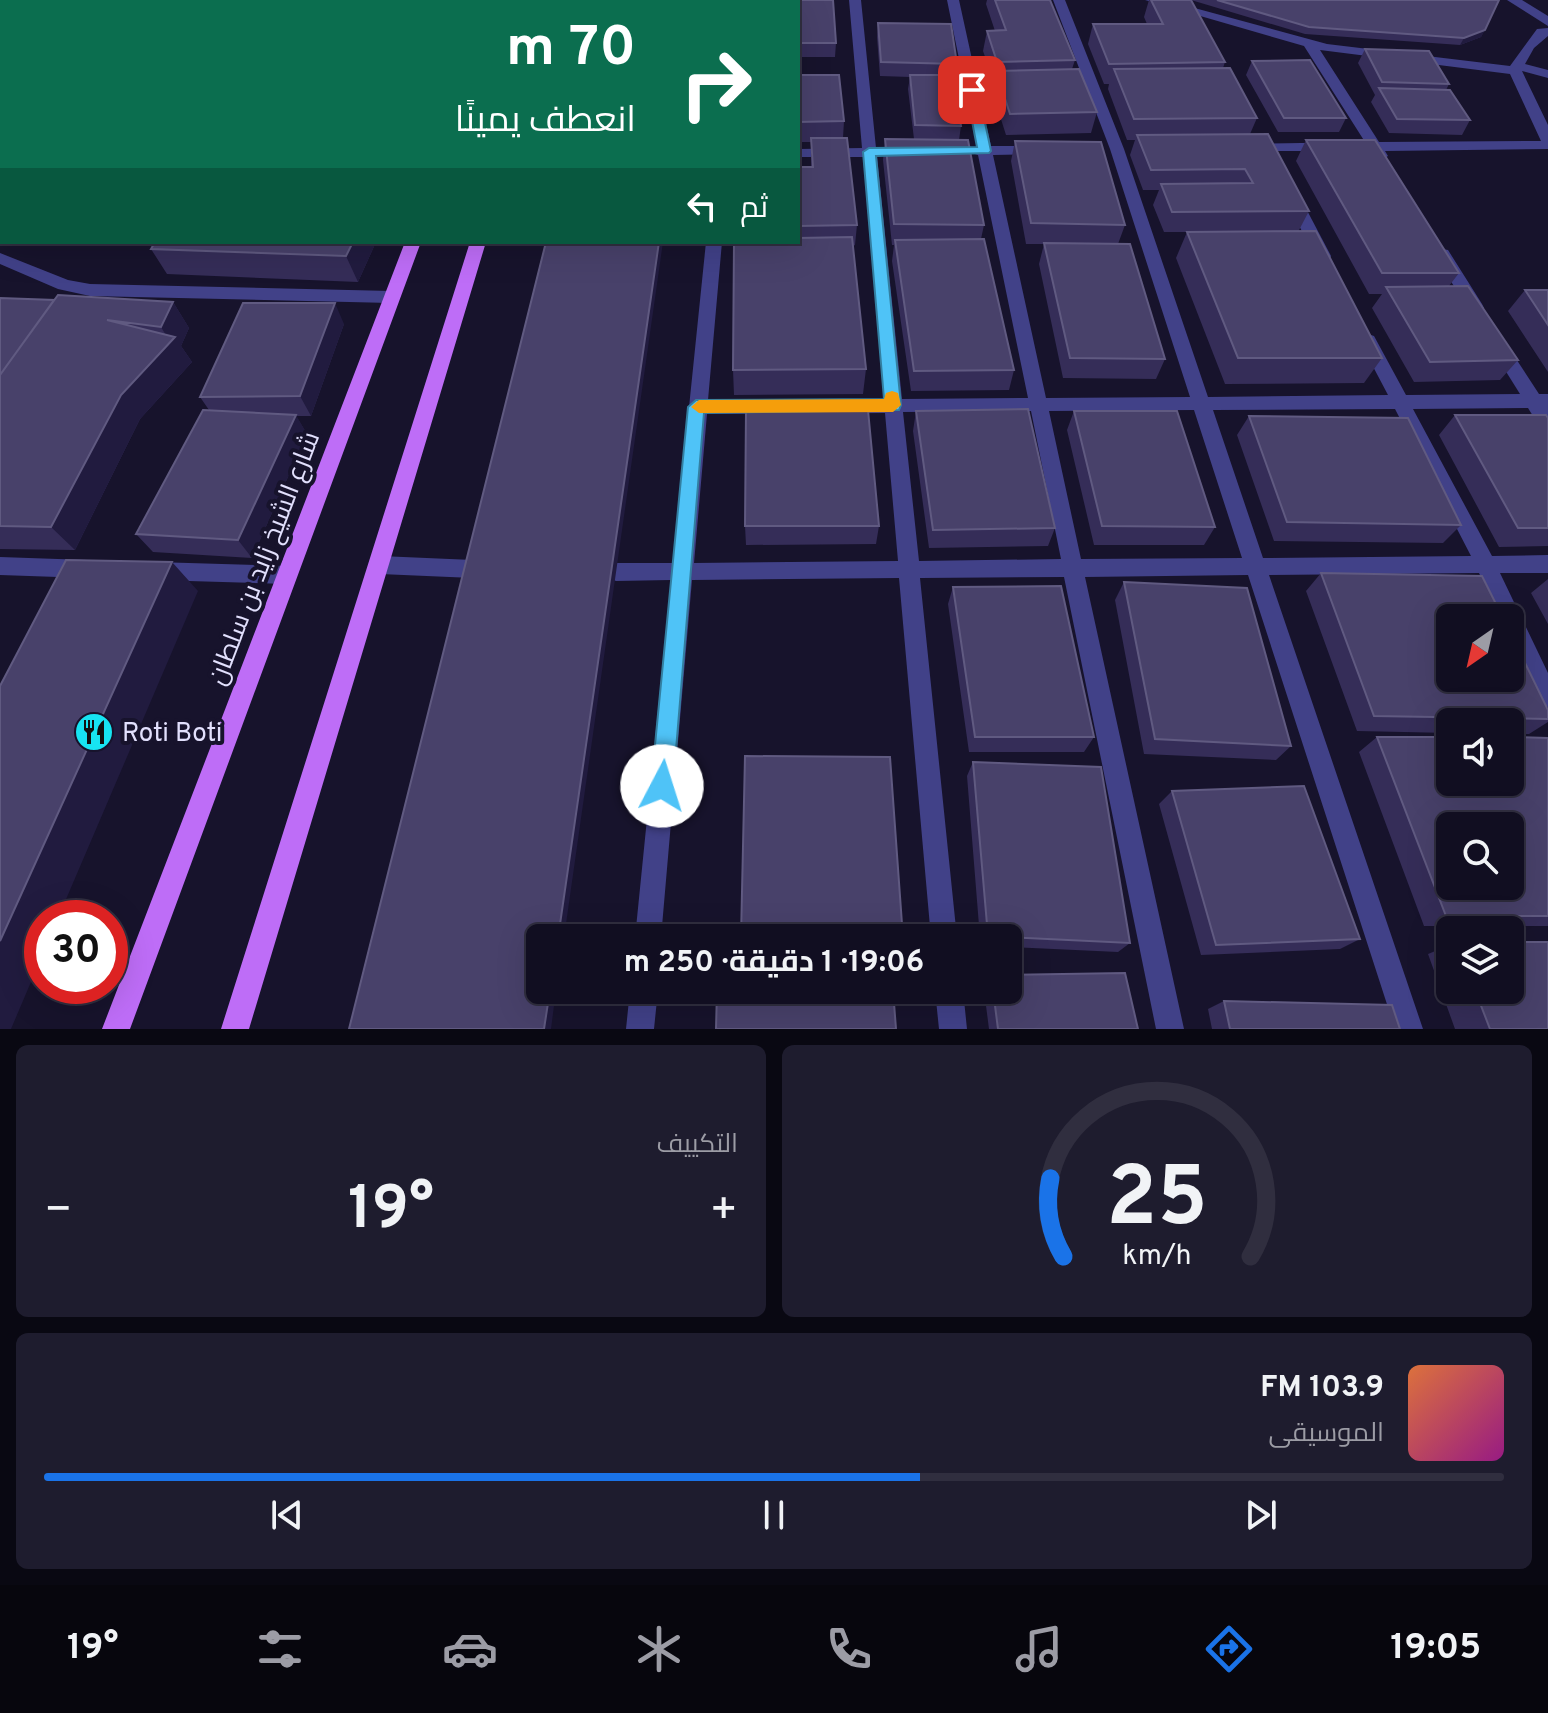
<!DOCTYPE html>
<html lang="ar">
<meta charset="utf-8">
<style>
:root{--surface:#110e21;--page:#1e1c2e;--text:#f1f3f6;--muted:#9c9ca5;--line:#302e3f;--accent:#1a73e8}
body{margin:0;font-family:Overpass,Cairo,sans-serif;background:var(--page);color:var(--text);direction:rtl;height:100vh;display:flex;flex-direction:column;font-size:30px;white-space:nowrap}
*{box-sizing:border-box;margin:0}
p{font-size:26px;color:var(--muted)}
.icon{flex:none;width:44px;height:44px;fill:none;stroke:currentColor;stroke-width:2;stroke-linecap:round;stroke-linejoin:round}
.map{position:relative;height:1029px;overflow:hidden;direction:ltr}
.details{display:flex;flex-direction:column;gap:16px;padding:16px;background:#090812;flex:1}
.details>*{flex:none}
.top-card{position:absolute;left:0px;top:0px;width:800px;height:244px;box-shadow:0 8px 32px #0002,0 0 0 2px var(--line);direction:rtl;background:#0b6e4f;color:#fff;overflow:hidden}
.needle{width:52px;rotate:214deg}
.fabs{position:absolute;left:1436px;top:604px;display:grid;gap:16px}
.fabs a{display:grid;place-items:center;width:88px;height:88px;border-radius:12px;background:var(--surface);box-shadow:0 8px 32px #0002,0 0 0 2px var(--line);font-size:40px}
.speed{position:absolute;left:24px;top:900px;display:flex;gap:16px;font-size:40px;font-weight:700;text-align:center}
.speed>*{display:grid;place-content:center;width:104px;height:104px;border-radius:50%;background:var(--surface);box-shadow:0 8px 32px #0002,0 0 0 2px var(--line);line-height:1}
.speed .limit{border:12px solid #d22;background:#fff;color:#111}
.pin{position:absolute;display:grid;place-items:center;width:68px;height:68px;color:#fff;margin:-34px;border-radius:16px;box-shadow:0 4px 12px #0006}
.me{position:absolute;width:88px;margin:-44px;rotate:5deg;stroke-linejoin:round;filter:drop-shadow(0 0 6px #0008)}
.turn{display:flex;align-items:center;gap:28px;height:168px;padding:0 32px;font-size:36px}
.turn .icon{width:104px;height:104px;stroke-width:2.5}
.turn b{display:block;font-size:56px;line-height:68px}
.then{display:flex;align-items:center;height:76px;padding:0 32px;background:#0003;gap:16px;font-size:30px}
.big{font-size:60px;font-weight:700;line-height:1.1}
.details .card{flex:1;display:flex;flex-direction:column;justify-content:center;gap:12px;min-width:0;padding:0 28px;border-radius:12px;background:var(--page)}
.details .dial{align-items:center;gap:0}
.dial svg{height:208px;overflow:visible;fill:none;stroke:var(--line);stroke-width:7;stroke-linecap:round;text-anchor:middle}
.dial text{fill:var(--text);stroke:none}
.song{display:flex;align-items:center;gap:24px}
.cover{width:96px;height:96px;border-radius:12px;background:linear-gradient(135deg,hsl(20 70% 55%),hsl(310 70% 35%))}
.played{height:8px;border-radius:4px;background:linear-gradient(90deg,var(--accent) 60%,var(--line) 60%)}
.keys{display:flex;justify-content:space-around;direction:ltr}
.heat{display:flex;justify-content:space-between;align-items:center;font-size:44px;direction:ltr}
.details .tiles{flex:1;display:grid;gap:16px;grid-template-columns:1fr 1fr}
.card:last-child{grid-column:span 2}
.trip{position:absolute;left:526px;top:924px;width:496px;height:80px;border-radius:12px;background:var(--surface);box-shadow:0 8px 32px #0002,0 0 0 2px var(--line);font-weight:700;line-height:80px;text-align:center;direction:rtl}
.dock{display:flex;height:128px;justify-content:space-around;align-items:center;background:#07060d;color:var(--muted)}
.dock .icon{width:56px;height:56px}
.dock .selected{color:var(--accent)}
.dock b{font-size:36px;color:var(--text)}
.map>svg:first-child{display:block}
</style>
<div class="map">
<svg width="1548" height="1029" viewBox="0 0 1548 1029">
<rect width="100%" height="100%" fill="#17132c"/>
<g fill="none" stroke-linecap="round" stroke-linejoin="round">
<path fill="#414188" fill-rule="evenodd" d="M122,0H165L166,2H123Z
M849,0H861L876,148L887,152L877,156L902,399L1028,398L978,155L965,151L977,147L947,0H959L991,146H1040L1047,150L1040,154L993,155L1046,398L1190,397L1110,149L1053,0H1065L1124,149L1208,397L1388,395L1359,340L1368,334L1374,336L1406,395L1520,394L1490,346L1499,340L1505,342L1539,394H1548V431L1541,429L1528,408L1413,409L1492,556L1548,555V573H1500L1548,673V707L1540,704L1510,639V618H1500L1479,573L1269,575L1423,1029H1395L1248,575L1085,577L1184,1029H1156L1064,577L920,578L957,938H931L899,578L692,580L661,938H635L671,580L616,581L609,578L606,572L609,566L616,563H673L706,242H722L708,400L884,399L863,157H798V149L862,148ZM1395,409L1471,556L1263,558L1213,410ZM1194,410L1242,558L1081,559L1049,411ZM1031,411L1061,559L919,561L903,412ZM885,413L898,561L694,563L707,414Z
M1145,0H1165L1327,44L1510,66L1537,29L1548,28V36L1534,48L1525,64L1548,70V78L1522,71L1548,125V149L1385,151L1388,156L1381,160L1376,159L1371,151H1243L1241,148L1248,144L1365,142L1304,46ZM1320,50L1510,74L1541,141L1379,142Z
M1507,0H1522L1548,16V26Z
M1293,194L1301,199L1331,256L1329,260H1317L1315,256L1285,199Z
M1442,249L1448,250L1482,304L1484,308L1482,312H1470L1434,254Z
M0,253L68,280L90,284L391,291L399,297L391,303L90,296L58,289L0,264Z
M380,556L473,560L480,563L483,569L480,575L473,578L380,574L373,571L370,565L373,559Z
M0,557L87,560L94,563L97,569L94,575L87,578L0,575Z
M155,562L287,566L294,569L297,575L294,581L287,584L155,580L148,577L145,571L148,565Z
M630,990H658L654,1029H626Z
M935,990H963L967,1029H939Z"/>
<path fill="#be6df7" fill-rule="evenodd" d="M405,242H421L130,1029H102Z
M470,242H486L249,1029H221Z"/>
</g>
<path fill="#352d58" d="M355,0H464L463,2H354Z
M987,0H1050L1075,60L1072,69L1097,112L1091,133L1006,135L992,91L994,82L983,51L987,31H995L986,4Z
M1149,0H1499L1481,37L1460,45L1305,34L1191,0L1225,62L1223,68L1257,118L1250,134L1309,211L1298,232L1382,358L1364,383L1225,384L1176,258L1187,232H1264H1164L1153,205L1159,190H1143L1130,155L1135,140H1127L1108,89L1109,84H1104L1088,44L1093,24H1147L1144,17Z
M798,2L836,43L835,57H798Z
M878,23L957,64L955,78H954L961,126L959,140L984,225L981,239L1014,370L1009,390L911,391L892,261L894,245H892L883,160L885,139H914L908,89L910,77L880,76L877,37Z
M0,31H2V94H0Z
M1365,49L1449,84L1446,90L1470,120L1462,135L1389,133L1371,102L1375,95L1358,63Z
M1252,61L1346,118L1339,132H1278L1246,75Z
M798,75L844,121L843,138L857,225L855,245L853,246L866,369L863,394L734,395L733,370L798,242V167H811V142H798Z
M1306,140L1459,273L1449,286L1518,360L1500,380L1414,382L1372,308L1382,294H1369L1296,161Z
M1015,141L1125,225L1118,244L1165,359L1156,379L1063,378L1039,264L1044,244H1026L1011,161Z
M155,242H376L358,282L167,274L151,249Z
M1525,290H1548V372L1508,311Z
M0,298L54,300L173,302L189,328L181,346L192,362L140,419L75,550L0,549Z
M344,324L311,416H296L307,434L252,558L153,552L136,534L209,410L200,397Z
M916,411L1055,528L1048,546L929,548L913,431Z
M1074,411L1215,527L1204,545H1094L1067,430Z
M1455,415L1548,418V546L1499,547L1439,435Z
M1249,416L1461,525L1443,543L1274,541L1237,435Z
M745,526H879L876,544L746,545Z
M1321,573L1548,710V722L1529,734H1510V722H1450V733L1357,731L1306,591Z
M1548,579V624L1531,593Z
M1124,582L1291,746L1276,760L1144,754L1115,600Z
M953,587L1094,737L1084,752H969L948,604Z
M1377,737L1548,738V926H1424L1359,752Z
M973,762L1130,943L1118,952L1008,947V938H980L967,776Z
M1172,791L1360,939L1340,949L1201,955L1159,804Z
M741,937L903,938H741Z
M1450,945V990H1510L1548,1029H1455L1428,954Z
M984,990H1008L1138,1029H989Z
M1224,1001L1400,1029H1212L1208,1009Z"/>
<path fill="#211b3f" d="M450,0H464L463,2H450Z
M1485,30L1481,37L1460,45L1464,38Z
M353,242H376L358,282L346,256Z
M659,242H663L564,938H558Z
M173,302L189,328L181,346L192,362L140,419L75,550L51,527L121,395L170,342L161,327Z
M335,303L344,324L311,416L300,396Z
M296,415L307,434L252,558L238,540Z
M172,562L198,591L58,918H42V956L11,1029H0V941Z
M550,990H556L551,1029H544Z"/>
<path fill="#48416a" stroke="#605a81" stroke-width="2" fill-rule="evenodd" d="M355,0H393L443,2H354Z
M556,0H693V2H555Z
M752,0H833L836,43H798V2H751Z
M995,0H1050L1075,60L997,62L987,31L1006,30Z
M1151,0H1191L1225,62L1109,64L1093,24H1163Z
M1217,0H1499L1485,30L1464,38L1309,27Z
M878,23L951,24L957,64L881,62Z
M0,31H2V75H0Z
M1365,49L1429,51L1449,84L1382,82Z
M1310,60L1346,118H1284L1252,61Z
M1230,68L1257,118L1134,119L1114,69Z
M1079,69L1097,112L1010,114L996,71Z
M798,75H839L844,121L798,122Z
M910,75H953L961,126L915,125Z
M1379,88L1450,90L1470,120L1397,119Z
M1268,134L1309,211L1172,212L1161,184L1253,183L1245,169L1151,170L1137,135Z
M811,138H847L857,225L798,226V167H813Z
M885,139L968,140L984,225L894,224Z
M1306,140H1375L1459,273H1382Z
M1015,141L1101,142L1125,225L1031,223Z
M1316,231L1382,358H1238L1187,232Z
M852,237L866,369L733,370L734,242H798V238Z
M984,239L1014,370L914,371L895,240Z
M155,242H353L346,256L151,249Z
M546,242H659L558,938H540V990H550L544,1029H349Z
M1044,243L1130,244L1165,359L1070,358Z
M1468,286L1518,360L1430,362L1386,287Z
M1525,290H1548V325Z
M58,295L173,302L161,327L107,320L175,337L121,395L51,527L0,526V375Z
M0,298L54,300L0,375Z
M243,303H335L300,396L200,397Z
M1028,409L1055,528L933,530L916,411Z
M203,410L296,415L238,540L136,534Z
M868,410L879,526H745L746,411Z
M1074,411H1177L1215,527L1102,526Z
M1455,415H1546L1548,418V528H1518Z
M1249,416L1408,418L1461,525L1287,522Z
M66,560L172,562L0,941V686Z
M1321,573L1482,576L1503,618H1450V678H1510V632L1548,710V719L1374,716Z
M1124,582L1247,588L1291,746L1155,739Z
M1061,586L1094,737H975L953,587Z
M1377,737H1450V782H1510V737L1548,738V916H1446ZM1450,826H1510V886H1450Z
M745,756L890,757L903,938L741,937Z
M973,762L1101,767L1130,943L988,936Z
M1304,786L1360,939L1216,945L1172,791Z
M1510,942H1548V1029H1490L1475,990H1510Z
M1125,973L1138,1029H998L993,990H1008V975Z
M717,990H893L896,1029H716Z
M1224,1001L1392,1005L1400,1029H1230Z"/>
<path fill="#4fc3f7" stroke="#337fa1" stroke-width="2" d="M972,87L978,90L991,151L989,153L876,156L901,405L899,410L704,413L673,786L670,794L662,797L655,794L651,786L688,407L696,400L884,399L863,152L869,148L977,147L966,90Z"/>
<path fill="#f59e0b" d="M892,391L898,393L901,405L893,412L699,413L691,407L699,400L884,399L886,393Z"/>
<defs>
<symbol id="restaurant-disc" viewBox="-11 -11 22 22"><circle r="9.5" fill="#17e4f2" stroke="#17132c"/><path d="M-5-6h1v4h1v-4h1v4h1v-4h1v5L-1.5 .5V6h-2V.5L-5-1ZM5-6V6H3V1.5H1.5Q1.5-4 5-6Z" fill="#111"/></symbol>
</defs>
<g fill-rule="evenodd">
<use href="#restaurant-disc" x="72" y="710" width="44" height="44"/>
</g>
<g text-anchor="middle" stroke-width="8" stroke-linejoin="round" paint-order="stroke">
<g font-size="26" fill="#e2e0fd" stroke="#17132c">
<text transform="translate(263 558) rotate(-69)" y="9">شارع الشيخ زايد بن سلطان</text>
</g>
<g font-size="26" fill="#e2e0fd" stroke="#17132c" text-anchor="start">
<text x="122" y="741">Roti Boti</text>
</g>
</g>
</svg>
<div class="fabs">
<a><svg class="needle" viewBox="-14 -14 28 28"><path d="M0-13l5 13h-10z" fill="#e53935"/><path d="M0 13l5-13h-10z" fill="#9c9ca5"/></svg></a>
<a><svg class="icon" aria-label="sound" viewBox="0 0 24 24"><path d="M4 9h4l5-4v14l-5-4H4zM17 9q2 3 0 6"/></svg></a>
<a><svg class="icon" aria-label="search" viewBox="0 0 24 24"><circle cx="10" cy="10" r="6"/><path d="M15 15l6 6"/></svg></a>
<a><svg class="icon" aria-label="layers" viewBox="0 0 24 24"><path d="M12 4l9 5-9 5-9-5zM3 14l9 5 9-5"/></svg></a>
</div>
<div class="speed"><div class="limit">30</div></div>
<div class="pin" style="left:972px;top:90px;background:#d93025"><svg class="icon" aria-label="arrive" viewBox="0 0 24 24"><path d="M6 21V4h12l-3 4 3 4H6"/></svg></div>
<svg class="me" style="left:662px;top:786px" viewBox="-20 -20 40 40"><circle r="19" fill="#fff"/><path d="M0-13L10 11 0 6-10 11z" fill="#4fc3f7"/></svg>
<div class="trip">19:06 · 1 دقيقة · 250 m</div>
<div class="top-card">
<div class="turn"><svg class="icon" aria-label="right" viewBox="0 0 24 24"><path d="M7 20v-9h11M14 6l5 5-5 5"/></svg><div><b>70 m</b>انعطف يمينًا</div></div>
<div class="then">ثم<svg class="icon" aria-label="left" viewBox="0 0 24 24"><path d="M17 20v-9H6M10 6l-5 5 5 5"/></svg></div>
</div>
</div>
<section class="details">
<div class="tiles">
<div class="card dial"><svg viewBox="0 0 100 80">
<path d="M14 69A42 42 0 1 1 86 69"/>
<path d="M14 69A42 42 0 0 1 9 39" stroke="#1a73e8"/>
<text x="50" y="56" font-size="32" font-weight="700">25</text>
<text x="50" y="72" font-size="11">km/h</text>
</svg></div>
<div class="card"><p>التكييف</p>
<div class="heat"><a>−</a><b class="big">19°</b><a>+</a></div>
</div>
<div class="card">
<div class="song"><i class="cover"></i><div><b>103.9 FM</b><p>الموسيقى</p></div></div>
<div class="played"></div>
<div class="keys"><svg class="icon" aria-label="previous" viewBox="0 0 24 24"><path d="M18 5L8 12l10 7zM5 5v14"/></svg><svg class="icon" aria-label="pause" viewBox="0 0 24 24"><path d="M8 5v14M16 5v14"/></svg><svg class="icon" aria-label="next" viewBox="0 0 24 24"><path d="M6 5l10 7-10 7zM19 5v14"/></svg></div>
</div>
</div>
</section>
<nav class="dock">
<b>19:05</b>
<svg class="icon selected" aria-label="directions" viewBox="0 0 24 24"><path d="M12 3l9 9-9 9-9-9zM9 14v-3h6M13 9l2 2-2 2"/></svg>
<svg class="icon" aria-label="music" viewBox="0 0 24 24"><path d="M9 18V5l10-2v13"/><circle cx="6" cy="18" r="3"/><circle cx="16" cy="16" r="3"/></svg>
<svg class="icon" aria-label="phone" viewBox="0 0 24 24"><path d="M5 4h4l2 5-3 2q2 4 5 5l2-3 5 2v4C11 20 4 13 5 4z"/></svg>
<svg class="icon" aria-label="climate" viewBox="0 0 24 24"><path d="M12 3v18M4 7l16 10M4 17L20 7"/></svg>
<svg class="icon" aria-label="car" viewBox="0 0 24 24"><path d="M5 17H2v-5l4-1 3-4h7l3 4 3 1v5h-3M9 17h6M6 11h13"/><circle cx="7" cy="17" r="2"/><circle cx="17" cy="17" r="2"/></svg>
<svg class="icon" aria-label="filters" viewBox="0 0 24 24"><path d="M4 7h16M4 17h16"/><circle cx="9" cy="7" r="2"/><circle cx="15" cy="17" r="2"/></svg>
<b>19°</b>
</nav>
